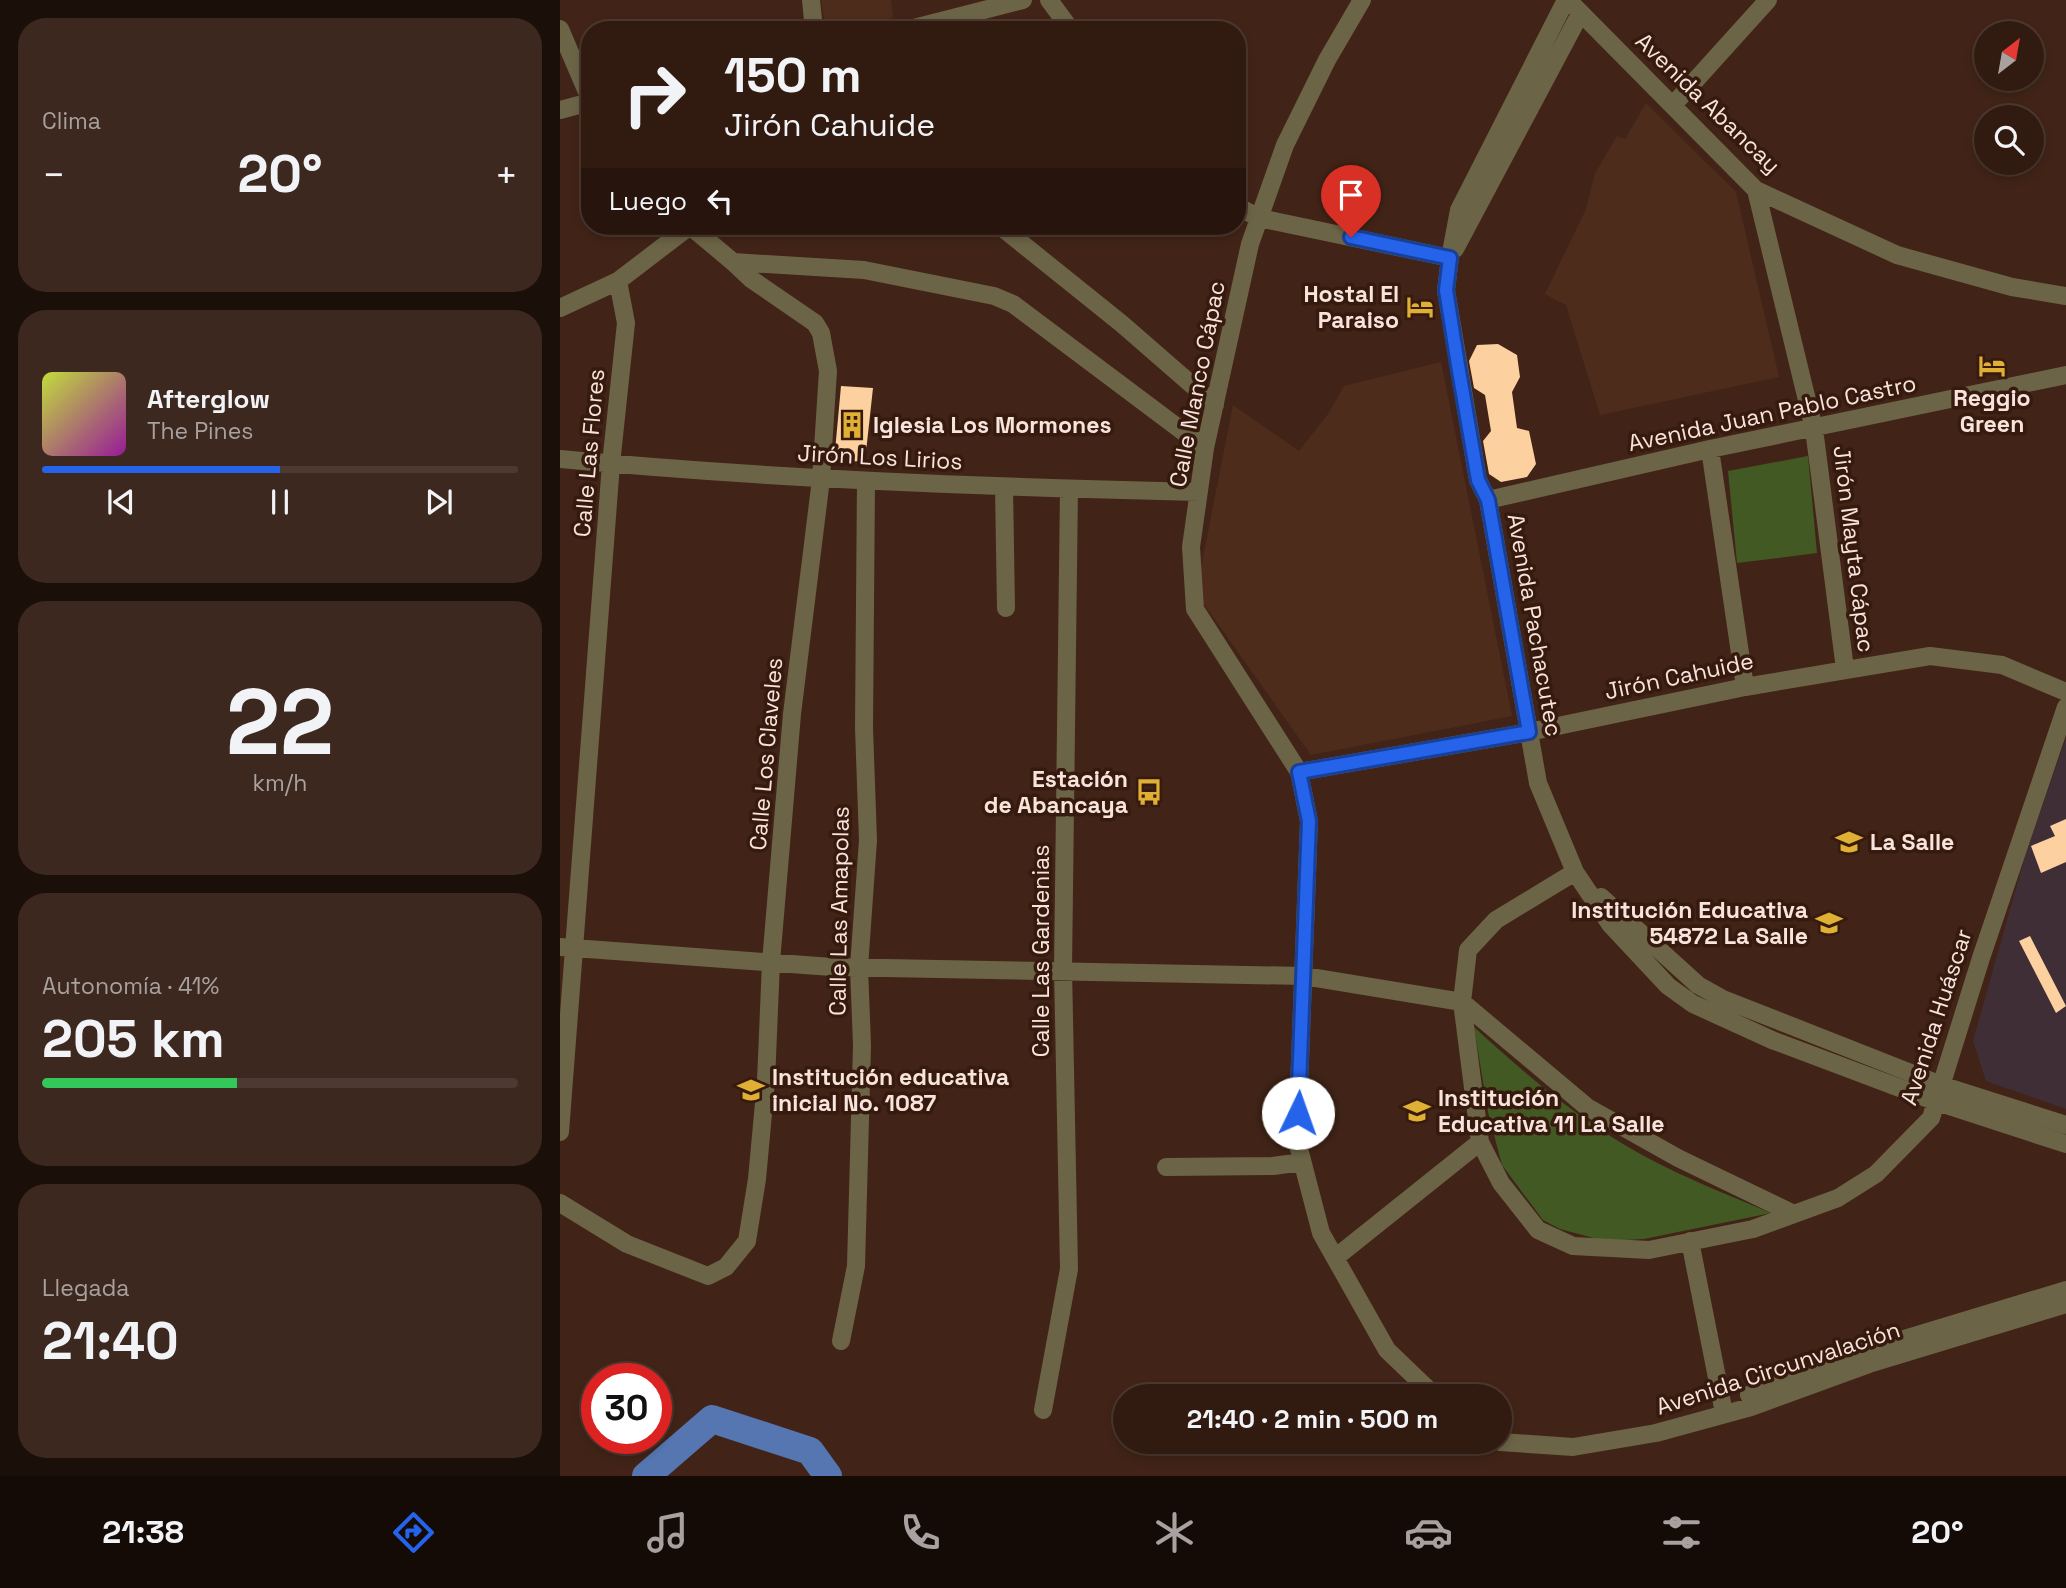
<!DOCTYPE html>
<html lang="es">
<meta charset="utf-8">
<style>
:root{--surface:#311b11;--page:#3d281f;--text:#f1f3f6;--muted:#a8a19f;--line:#4c3931;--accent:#2563eb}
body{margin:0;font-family:"Space Grotesk",sans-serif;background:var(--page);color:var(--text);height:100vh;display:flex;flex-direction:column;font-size:26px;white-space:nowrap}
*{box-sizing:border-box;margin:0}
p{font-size:23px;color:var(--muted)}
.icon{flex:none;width:38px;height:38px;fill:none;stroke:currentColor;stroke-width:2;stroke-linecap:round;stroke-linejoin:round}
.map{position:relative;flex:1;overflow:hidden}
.panel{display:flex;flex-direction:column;gap:18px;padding:18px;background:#1b0f09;width:560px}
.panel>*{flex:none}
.hud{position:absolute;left:21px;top:21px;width:665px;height:214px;border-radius:28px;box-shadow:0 4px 10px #0003,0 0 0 2px var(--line);background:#311b11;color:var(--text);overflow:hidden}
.needle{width:46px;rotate:31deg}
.fabs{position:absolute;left:1414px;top:21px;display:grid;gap:14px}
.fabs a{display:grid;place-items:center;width:70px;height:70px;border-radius:50%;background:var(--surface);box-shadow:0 4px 10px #0003,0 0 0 2px var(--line);font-size:35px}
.speed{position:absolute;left:21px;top:1363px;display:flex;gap:14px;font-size:35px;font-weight:700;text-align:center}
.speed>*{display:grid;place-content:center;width:91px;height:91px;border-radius:50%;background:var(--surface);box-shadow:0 4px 10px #0003,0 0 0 2px var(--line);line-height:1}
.speed .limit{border:10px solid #d22;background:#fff;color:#111}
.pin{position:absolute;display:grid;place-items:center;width:60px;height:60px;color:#fff;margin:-72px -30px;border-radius:50% 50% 50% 0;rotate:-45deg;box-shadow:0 0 7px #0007}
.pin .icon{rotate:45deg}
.me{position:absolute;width:77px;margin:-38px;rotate:3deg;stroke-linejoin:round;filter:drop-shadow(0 0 5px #0008)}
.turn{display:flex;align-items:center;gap:24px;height:147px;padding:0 28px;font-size:32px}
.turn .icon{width:91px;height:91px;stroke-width:2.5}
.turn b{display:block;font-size:49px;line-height:60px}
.then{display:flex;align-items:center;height:66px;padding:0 28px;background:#0003;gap:14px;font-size:26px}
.big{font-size:52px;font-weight:600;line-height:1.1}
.panel .card{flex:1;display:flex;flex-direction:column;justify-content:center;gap:10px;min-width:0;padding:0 24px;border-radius:28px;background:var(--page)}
.panel .dial{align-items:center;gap:0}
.dial b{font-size:91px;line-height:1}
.song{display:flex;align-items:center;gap:21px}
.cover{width:84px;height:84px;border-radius:10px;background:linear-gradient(135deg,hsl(70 70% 55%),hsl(300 70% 35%))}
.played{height:7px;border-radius:4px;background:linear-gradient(90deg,var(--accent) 50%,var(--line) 50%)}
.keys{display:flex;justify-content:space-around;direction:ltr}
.heat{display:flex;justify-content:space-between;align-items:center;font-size:38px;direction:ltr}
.charge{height:10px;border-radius:5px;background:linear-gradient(90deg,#34c759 41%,var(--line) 0)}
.trip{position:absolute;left:553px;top:1384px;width:399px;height:70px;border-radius:35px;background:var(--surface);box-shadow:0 4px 10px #0003,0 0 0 2px var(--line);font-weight:600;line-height:70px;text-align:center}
.dock{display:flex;height:112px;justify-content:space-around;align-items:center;background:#140b07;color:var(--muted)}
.dock .icon{width:49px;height:49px}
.dock .current{color:var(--accent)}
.dock b{font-size:32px;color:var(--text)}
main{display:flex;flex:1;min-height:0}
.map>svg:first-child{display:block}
</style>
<main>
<section class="panel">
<div class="card"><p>Clima</p>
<div class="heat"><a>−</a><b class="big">20°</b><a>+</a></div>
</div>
<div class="card">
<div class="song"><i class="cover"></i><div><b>Afterglow</b><p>The Pines</p></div></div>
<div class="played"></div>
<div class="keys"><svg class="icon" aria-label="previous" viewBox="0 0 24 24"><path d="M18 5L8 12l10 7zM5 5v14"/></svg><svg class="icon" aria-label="pause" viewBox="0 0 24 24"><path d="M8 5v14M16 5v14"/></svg><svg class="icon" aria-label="next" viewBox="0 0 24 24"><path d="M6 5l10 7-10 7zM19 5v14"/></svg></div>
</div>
<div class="card dial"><b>22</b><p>km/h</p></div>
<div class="card"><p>Autonomía · 41%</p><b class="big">205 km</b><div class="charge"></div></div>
<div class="card"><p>Llegada</p><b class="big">21:40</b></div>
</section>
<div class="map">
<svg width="1506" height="1476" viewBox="0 0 1506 1476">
<rect width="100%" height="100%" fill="#412417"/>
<path fill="#4e2c1c" d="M261,0H331L333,18L266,30Z
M1086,103L1176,192L1219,377L1040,415L1006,305L985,294L1026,209L1035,173L1057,136L1065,139Z
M881,362L952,716L751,755L636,593L673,405L739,451L768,414L784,386Z"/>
<path fill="#402e37" d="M1506,738V1109L1426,1081L1413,1041L1466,853Z"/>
<path fill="#435924" d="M1248,456L1257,553L1177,563L1168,471Z
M914,1027C952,1062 991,1096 1034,1125C1087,1163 1151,1188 1211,1213L1084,1239L1045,1241L1000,1229L983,1220L942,1165L928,1112Z"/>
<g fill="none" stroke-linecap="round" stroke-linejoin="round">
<path stroke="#5576b1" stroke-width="28" d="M86,1476L152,1419L250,1451L268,1476"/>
</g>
<path fill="#fcd09f" d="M938,344L957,355L960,377L952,392L957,428L969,431L976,464L967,477L941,482L929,474L923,441L931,431L925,395L914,388L909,361L917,345Z
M281,386L313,388L305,461L274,462Z
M1506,819V862L1481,873L1471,846L1495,836L1490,826Z
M1470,936L1506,1006L1496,1013L1459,941Z"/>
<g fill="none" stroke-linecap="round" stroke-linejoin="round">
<path stroke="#6c6446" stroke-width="18" d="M251,0L254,30
M489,0L511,30
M802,0L767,60L725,145L690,244L645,448L631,547L635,609L739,772L749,821L737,1141L761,1233L827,1350L875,1396
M1006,0L899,210L890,258L886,290L918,480L928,500L978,783L1015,872L1050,924L1108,986L1133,1004L1212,1040L1377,1102L1506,1144
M1008,0L1196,190L1337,255L1452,287L1506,296
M0,29L30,99
M346,30L463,0
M1114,104L1208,0
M0,110L30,102
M1196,190L1254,429L1285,669
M677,206L699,218L890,258
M440,226L562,324L655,405
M895,249L1020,14
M0,308L58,281L130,226L173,262L304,270L434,296L453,304L645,448
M1150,449L1185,687
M0,459C213,479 425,487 639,492
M444,487L446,608
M928,500L1150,449L1506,375
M739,772L969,732L1185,687L1370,656L1442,665L1506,692
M1015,872L936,920L908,950L902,1002L920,1142L941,1183L978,1230L1013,1246L1089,1250L1193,1229L1278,1198L1316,1174L1371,1118L1421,958L1506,707
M1041,897L1138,985L1163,999L1384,1086L1506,1125
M0,947L272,967L744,976L902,1002L1027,1107L1118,1158L1234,1214
M0,1132L51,464L66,323L58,281
M606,1167L713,1166L742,1162
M0,1203L67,1244L148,1276L166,1267L187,1241L197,1179L206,1081L211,962L232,714L261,479L268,371L261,333L255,323L191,279L173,262
M1130,1241L1164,1413
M775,1258L920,1142
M281,1341L296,1266L302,1045L299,967L308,840L304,728L306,481
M1189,1395L1301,1352L1506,1290
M483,1410L509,1269L503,969L509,489
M940,1442L1013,1447L1096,1433L1191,1407L1309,1364L1506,1304"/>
</g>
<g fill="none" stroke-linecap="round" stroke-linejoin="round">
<defs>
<path id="route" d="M738,1113L749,821L739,772L969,732L928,500L918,480L898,365L886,290L890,258L791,237"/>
</defs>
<use href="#route" stroke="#184099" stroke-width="18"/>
<use href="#route" stroke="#2563eb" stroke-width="12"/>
</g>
<defs>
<symbol id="hotel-bare" viewBox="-9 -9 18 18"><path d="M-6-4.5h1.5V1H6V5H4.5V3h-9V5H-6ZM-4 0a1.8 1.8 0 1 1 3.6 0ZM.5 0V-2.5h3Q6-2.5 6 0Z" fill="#dfb034" stroke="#361a0e" stroke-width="2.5" paint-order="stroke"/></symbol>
<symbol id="building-bare" viewBox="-9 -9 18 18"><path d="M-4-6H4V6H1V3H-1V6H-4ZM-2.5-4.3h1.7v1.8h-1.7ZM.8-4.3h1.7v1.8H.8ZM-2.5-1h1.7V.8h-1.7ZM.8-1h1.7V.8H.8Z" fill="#dfb034" stroke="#361a0e" stroke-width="2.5" paint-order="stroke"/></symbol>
<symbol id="bus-bare" viewBox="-9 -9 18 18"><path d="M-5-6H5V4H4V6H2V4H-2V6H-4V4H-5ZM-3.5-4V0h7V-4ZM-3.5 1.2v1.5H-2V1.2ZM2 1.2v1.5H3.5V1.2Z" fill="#dfb034" stroke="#361a0e" stroke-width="2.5" paint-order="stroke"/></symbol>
<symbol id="school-bare" viewBox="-9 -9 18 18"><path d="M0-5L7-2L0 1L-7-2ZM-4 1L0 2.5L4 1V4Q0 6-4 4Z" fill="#dfb034" stroke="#361a0e" stroke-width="2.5" paint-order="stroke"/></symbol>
</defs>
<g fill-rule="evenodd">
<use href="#hotel-bare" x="841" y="288" width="38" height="38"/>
<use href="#hotel-bare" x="1413" y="347" width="38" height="38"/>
<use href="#building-bare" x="273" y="406" width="38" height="38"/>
<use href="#bus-bare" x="570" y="773" width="38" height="38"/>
<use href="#school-bare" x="1270" y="823" width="38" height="38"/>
<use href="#school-bare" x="1250" y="904" width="38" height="38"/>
<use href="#school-bare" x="172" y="1071" width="38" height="38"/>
<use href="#school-bare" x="838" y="1092" width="38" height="38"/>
</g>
<g text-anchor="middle" stroke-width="7" stroke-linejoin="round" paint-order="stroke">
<g font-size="23" fill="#f8e4dc" stroke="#361a0e">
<text transform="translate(1148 103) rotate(44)" y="8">Avenida Abancay</text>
<text transform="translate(637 384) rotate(-79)" y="8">Calle Manco Cápac</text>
<text transform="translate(1212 413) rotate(-12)" y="8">Avenida Juan Pablo Castro</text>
<text transform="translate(29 453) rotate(-85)" y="8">Calle Las Flores</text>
<text transform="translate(320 457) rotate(3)" y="8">Jirón Los Lirios</text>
<text transform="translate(1294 549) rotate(83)" y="8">Jirón Mayta Cápac</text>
<text transform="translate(975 625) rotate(80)" y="8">Avenida Pachacutec</text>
<text transform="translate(1119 676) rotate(-12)" y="8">Jirón Cahuide</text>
<text transform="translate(206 754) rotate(-85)" y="8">Calle Los Claveles</text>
<text transform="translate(279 911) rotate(-89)" y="8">Calle Las Amapolas</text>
<text transform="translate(481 951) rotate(-90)" y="8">Calle Las Gardenias</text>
<text transform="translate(1376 1017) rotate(-72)" y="8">Avenida Huáscar</text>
<text transform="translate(1218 1368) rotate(-18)" y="8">Avenida Circunvalación</text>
</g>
<g font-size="23" font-weight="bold" fill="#f8e4dc" stroke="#361a0e" text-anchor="start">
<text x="839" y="302" text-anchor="end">Hostal El<tspan x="839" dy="26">Paraiso</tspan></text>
<text x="1432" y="406" text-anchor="middle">Reggio<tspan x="1432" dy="26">Green</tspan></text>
<text x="313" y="433">Iglesia Los Mormones</text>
<text x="568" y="787" text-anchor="end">Estación<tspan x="568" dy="26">de Abancaya</tspan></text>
<text x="1310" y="850">La Salle</text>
<text x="1248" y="918" text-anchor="end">Institución Educativa<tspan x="1248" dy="26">54872 La Salle</tspan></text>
<text x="212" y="1085">Institución educativa<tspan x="212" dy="26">inicial No. 1087</tspan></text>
<text x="878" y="1106">Institución<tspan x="878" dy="26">Educativa 11 La Salle</tspan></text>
</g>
</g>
</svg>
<div class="fabs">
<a><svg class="needle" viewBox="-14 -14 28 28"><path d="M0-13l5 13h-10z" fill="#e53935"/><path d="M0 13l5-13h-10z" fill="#a8a19f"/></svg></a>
<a><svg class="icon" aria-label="search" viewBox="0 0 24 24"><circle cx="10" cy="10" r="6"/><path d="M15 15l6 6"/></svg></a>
</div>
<div class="speed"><div class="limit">30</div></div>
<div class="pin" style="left:791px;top:237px;background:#d93025"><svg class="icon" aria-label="arrive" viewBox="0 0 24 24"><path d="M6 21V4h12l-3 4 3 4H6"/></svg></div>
<svg class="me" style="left:738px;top:1113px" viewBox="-20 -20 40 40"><circle r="19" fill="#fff"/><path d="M0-13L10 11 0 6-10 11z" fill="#2563eb"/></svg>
<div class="trip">21:40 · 2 min · 500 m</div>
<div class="hud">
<div class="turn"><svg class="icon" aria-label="right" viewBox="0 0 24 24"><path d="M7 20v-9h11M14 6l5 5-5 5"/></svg><div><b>150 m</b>Jirón Cahuide</div></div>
<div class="then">Luego<svg class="icon" aria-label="left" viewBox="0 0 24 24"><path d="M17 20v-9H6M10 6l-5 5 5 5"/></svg></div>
</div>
</div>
</main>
<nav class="dock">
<b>21:38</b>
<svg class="icon current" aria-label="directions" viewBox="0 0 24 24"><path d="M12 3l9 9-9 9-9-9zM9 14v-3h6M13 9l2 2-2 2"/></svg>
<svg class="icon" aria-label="music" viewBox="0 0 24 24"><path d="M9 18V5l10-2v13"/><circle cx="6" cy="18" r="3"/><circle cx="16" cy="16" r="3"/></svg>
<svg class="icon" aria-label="phone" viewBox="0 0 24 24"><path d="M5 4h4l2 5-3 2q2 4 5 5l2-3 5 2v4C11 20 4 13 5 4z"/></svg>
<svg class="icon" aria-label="climate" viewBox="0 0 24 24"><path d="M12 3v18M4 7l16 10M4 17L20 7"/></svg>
<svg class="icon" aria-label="car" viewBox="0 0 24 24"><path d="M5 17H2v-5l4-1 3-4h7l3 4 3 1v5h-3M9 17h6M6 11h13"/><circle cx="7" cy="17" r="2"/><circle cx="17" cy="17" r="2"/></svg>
<svg class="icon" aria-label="filters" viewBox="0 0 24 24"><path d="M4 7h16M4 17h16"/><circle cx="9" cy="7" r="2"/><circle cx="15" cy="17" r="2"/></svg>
<b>20°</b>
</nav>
